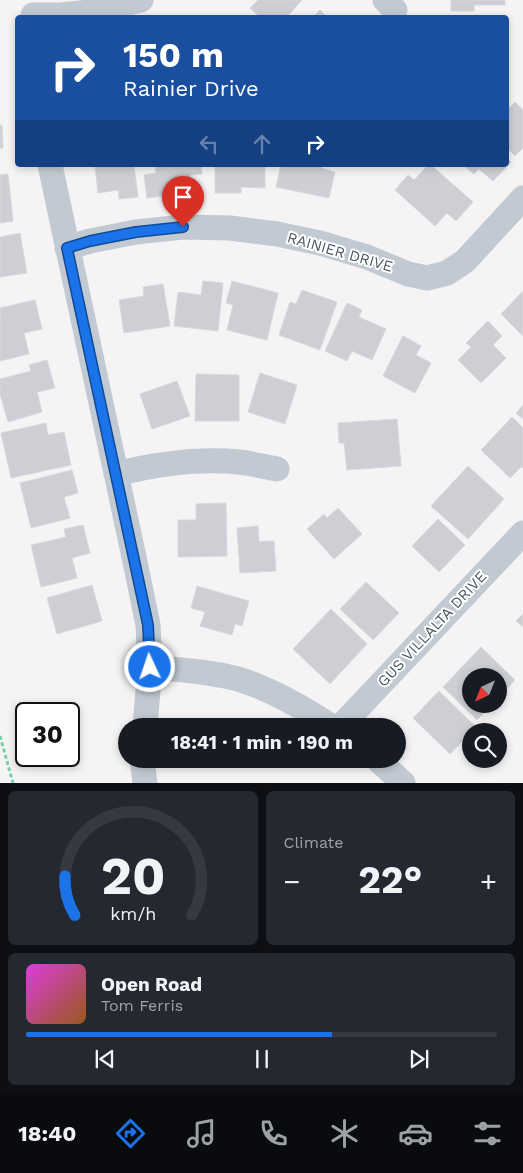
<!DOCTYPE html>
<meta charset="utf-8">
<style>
:root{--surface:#171b24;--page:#242831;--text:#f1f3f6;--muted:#9ea1a6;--line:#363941;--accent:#1a73e8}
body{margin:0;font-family:"Work Sans",sans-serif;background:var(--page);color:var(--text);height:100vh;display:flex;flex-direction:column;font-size:19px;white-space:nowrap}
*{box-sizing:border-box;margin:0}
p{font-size:16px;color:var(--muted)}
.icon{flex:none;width:28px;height:28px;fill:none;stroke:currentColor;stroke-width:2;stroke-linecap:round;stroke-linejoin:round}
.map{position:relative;height:783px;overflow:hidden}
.details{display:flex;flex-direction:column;gap:8px;padding:8px;background:#0d0f14;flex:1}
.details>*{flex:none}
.banner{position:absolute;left:15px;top:15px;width:494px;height:152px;border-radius:5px;box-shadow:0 2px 8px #0003;background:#1a4fa0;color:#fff;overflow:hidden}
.needle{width:32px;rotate:223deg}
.buttons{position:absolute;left:462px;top:668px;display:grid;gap:10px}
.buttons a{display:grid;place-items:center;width:45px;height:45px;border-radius:50%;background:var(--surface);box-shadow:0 2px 8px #0003;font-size:25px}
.speed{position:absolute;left:15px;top:702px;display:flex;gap:10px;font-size:25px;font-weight:700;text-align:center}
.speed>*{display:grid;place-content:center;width:65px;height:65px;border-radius:50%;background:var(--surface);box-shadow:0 2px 8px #0003;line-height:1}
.speed .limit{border:2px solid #111;border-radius:8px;background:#fff;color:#111}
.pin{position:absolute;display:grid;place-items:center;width:42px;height:42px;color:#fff;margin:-51px -21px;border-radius:50% 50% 50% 0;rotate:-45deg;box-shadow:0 0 5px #0007}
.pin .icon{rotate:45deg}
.me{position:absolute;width:55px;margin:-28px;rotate:357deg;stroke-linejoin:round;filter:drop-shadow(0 0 4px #0008)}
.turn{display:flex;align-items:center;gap:18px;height:105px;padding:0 25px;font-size:22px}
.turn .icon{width:65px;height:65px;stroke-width:2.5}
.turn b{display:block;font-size:35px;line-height:42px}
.lanes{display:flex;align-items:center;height:48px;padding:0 25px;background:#0003;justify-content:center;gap:25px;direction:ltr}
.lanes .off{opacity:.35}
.big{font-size:38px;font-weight:700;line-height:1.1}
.details .card{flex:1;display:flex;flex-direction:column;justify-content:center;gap:8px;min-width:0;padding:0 18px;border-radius:8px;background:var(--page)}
.details .dial{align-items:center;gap:0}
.dial svg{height:130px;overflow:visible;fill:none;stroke:var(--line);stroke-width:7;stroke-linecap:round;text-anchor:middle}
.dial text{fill:var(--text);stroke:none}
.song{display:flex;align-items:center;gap:15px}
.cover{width:60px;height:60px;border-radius:8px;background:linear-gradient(135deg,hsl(300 70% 55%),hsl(30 70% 35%))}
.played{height:5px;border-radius:2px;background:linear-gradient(90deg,var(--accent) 65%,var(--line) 65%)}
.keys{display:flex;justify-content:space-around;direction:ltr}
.heat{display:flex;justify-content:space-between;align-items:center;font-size:28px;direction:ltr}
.details .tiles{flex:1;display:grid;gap:8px;grid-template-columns:1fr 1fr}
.card:last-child{grid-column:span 2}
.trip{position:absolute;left:118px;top:718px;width:288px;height:50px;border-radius:25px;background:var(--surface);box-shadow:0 2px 8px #0003;font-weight:700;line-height:50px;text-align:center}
.tabs{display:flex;height:80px;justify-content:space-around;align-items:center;background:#090b0e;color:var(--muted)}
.tabs .icon{width:35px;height:35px}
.tabs .active{color:var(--accent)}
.tabs b{font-size:22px;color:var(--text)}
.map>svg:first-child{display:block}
</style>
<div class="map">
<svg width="523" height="783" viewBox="0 0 523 783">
<rect width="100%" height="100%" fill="#f5f3f3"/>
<path fill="#cdcfd5" stroke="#d7d9de" d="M258,0H302L286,18H261L250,8Z
M451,0H505V5H474V11H451Z
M320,10L328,18H312Z
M515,102L523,110V148L515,156L506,147V111Z
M0,125H2L3,148H0Z
M506,157L511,162L493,181L479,169L474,174L463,165H506Z
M95,165H134L138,197L119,199L118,190L98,193Z
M155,165H201L202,174L190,175L191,184L178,186L179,194L147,198L144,175L156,173Z
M215,165H265V188L241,187V193H215Z
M281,165H322L321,168L335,172L329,198L276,187Z
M428,165H431L473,202L456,221L447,213L435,226L395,190L408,175L414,180Z
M8,174L13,221L0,223V175Z
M20,233L27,273L0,277V237Z
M203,281L223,283L218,331L174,326L178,292L201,295Z
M232,281L278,293L267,340L227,330L233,305L226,303Z
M163,284L170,326L124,333L119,300L144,296L143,287Z
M302,290L337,302L320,350L279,335L290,302L296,304Z
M523,291V336L501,314Z
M35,300L42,329L24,333L29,354L0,361V317H1L0,308Z
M347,303L362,310L359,317L386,329L372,360L352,351L347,361L325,351Z
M488,321L502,336L493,345L506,358L481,383L458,360L471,347L466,343Z
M403,336L421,346L416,355L431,363L415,393L383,376Z
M47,360L55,388L37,392L42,412L8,422L0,394V379L31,371L29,365Z
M260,373L297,385L285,424L248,412Z
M196,374L239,375V421H195Z
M177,381L190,416L152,429L140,394Z
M523,405V419L516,413Z
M512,417L523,428V468L521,467L510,478L481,450Z
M397,419L401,466L347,470L344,443H339L338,423Z
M46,423L48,435L64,432L71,465L11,478L1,433Z
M468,466L504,499L468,539L431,506Z
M72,470L78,493L64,497L70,518L31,528L20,483Z
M226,503L227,556L178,557V520H196V504Z
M338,508L362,534L334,559L307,529L324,514L327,518Z
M438,519L465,545L439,572L412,546Z
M83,525L90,553L72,558L77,578L41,587L31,545L66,537L64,529Z
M258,526L259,542L274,541L276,571L240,573L237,528Z
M366,582L399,613L373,640L340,609Z
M92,585L102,621L57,634L47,598Z
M197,586L249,601L242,626L235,624L232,635L200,626L205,612L191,608Z
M331,609L367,644L330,684L293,649Z
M523,614V627L516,621Z
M481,647L515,680L499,697V676H471V704H492L477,720L443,687Z
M439,691L476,727L450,754L413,718Z"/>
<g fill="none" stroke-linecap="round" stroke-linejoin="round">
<path stroke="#7ad0a6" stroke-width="3" stroke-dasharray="4 2.5" stroke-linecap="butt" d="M0,736L13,783"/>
<path stroke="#c1cad2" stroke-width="25" d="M385,0L395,10
M33,15H61L89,12L141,0
M50,165L134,557L148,625L150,667L145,726
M67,248L90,241L136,232L183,227L230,228L277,234L320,243L367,257L408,274L427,278L447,273L465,261L523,198
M116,474C156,464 197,458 239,462C251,463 264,467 277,469
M150,667C179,670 209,671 238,679C271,689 302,707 331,726
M341,726L523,533
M142,759L145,783
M377,759L403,783"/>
</g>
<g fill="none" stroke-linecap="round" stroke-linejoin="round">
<defs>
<path id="route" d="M150,667L148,625L141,592L67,248L90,241L136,232L183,227"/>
</defs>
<use href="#route" stroke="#114b97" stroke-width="12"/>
<use href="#route" stroke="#1a73e8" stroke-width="9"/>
</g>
<g text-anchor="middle" stroke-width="4" stroke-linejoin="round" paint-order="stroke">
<g font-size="15" fill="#4a5661" stroke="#fff">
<text transform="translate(340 252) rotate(16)" y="5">RAINIER DRIVE</text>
<text transform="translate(432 629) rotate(-47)" y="5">GUS VILLALTA DRIVE</text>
</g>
</g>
</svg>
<div class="buttons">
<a><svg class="needle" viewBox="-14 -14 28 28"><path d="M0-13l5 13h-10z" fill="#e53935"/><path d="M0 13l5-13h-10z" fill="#9ea1a6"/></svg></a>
<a><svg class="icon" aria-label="search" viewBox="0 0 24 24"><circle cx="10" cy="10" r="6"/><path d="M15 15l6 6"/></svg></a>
</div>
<div class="speed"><div class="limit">30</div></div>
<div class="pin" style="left:183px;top:227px;background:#d93025"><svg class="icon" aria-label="arrive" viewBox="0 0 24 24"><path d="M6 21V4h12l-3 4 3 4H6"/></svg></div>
<svg class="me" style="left:150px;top:667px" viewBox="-20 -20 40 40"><circle r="17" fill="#1a73e8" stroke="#fff" stroke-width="3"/><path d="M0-11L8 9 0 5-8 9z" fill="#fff"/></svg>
<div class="trip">18:41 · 1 min · 190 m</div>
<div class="banner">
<div class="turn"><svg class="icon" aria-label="right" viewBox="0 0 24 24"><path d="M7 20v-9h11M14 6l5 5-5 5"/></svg><div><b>150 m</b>Rainier Drive</div></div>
<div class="lanes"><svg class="icon off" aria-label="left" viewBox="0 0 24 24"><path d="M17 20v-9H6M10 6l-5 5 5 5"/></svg><svg class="icon off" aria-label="ahead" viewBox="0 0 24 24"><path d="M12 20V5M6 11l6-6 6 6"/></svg><svg class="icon" aria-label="right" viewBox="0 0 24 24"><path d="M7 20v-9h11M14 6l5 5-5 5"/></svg></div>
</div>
</div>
<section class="details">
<div class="tiles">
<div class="card dial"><svg viewBox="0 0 100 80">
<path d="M14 69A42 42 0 1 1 86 69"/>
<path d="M14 69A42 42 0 0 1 8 45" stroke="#1a73e8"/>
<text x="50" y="56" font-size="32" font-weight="700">20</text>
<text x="50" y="72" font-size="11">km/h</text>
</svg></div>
<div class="card"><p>Climate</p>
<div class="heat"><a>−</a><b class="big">22°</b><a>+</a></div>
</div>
<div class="card">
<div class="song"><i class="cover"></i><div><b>Open Road</b><p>Tom Ferris</p></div></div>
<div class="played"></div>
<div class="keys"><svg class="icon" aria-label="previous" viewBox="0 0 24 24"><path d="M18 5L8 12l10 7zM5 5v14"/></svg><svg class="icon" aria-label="pause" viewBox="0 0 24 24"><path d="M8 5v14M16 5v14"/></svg><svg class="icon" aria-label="next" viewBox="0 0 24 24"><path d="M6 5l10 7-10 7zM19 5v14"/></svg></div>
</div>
</div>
</section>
<nav class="tabs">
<b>18:40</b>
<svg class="icon active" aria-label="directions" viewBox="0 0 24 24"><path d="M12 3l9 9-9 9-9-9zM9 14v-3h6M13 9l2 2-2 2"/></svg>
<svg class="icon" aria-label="music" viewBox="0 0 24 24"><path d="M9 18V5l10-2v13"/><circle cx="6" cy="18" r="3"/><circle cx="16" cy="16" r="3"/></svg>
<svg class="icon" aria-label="phone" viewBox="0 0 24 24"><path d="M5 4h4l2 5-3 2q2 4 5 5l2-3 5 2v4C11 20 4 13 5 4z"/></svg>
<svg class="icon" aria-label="climate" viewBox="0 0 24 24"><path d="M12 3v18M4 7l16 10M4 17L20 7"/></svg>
<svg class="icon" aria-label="car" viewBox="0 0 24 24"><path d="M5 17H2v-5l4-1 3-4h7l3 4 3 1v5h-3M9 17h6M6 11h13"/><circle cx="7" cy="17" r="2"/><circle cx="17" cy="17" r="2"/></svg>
<svg class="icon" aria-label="filters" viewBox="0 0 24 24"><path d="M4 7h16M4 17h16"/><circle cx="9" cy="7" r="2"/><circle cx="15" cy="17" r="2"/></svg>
</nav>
